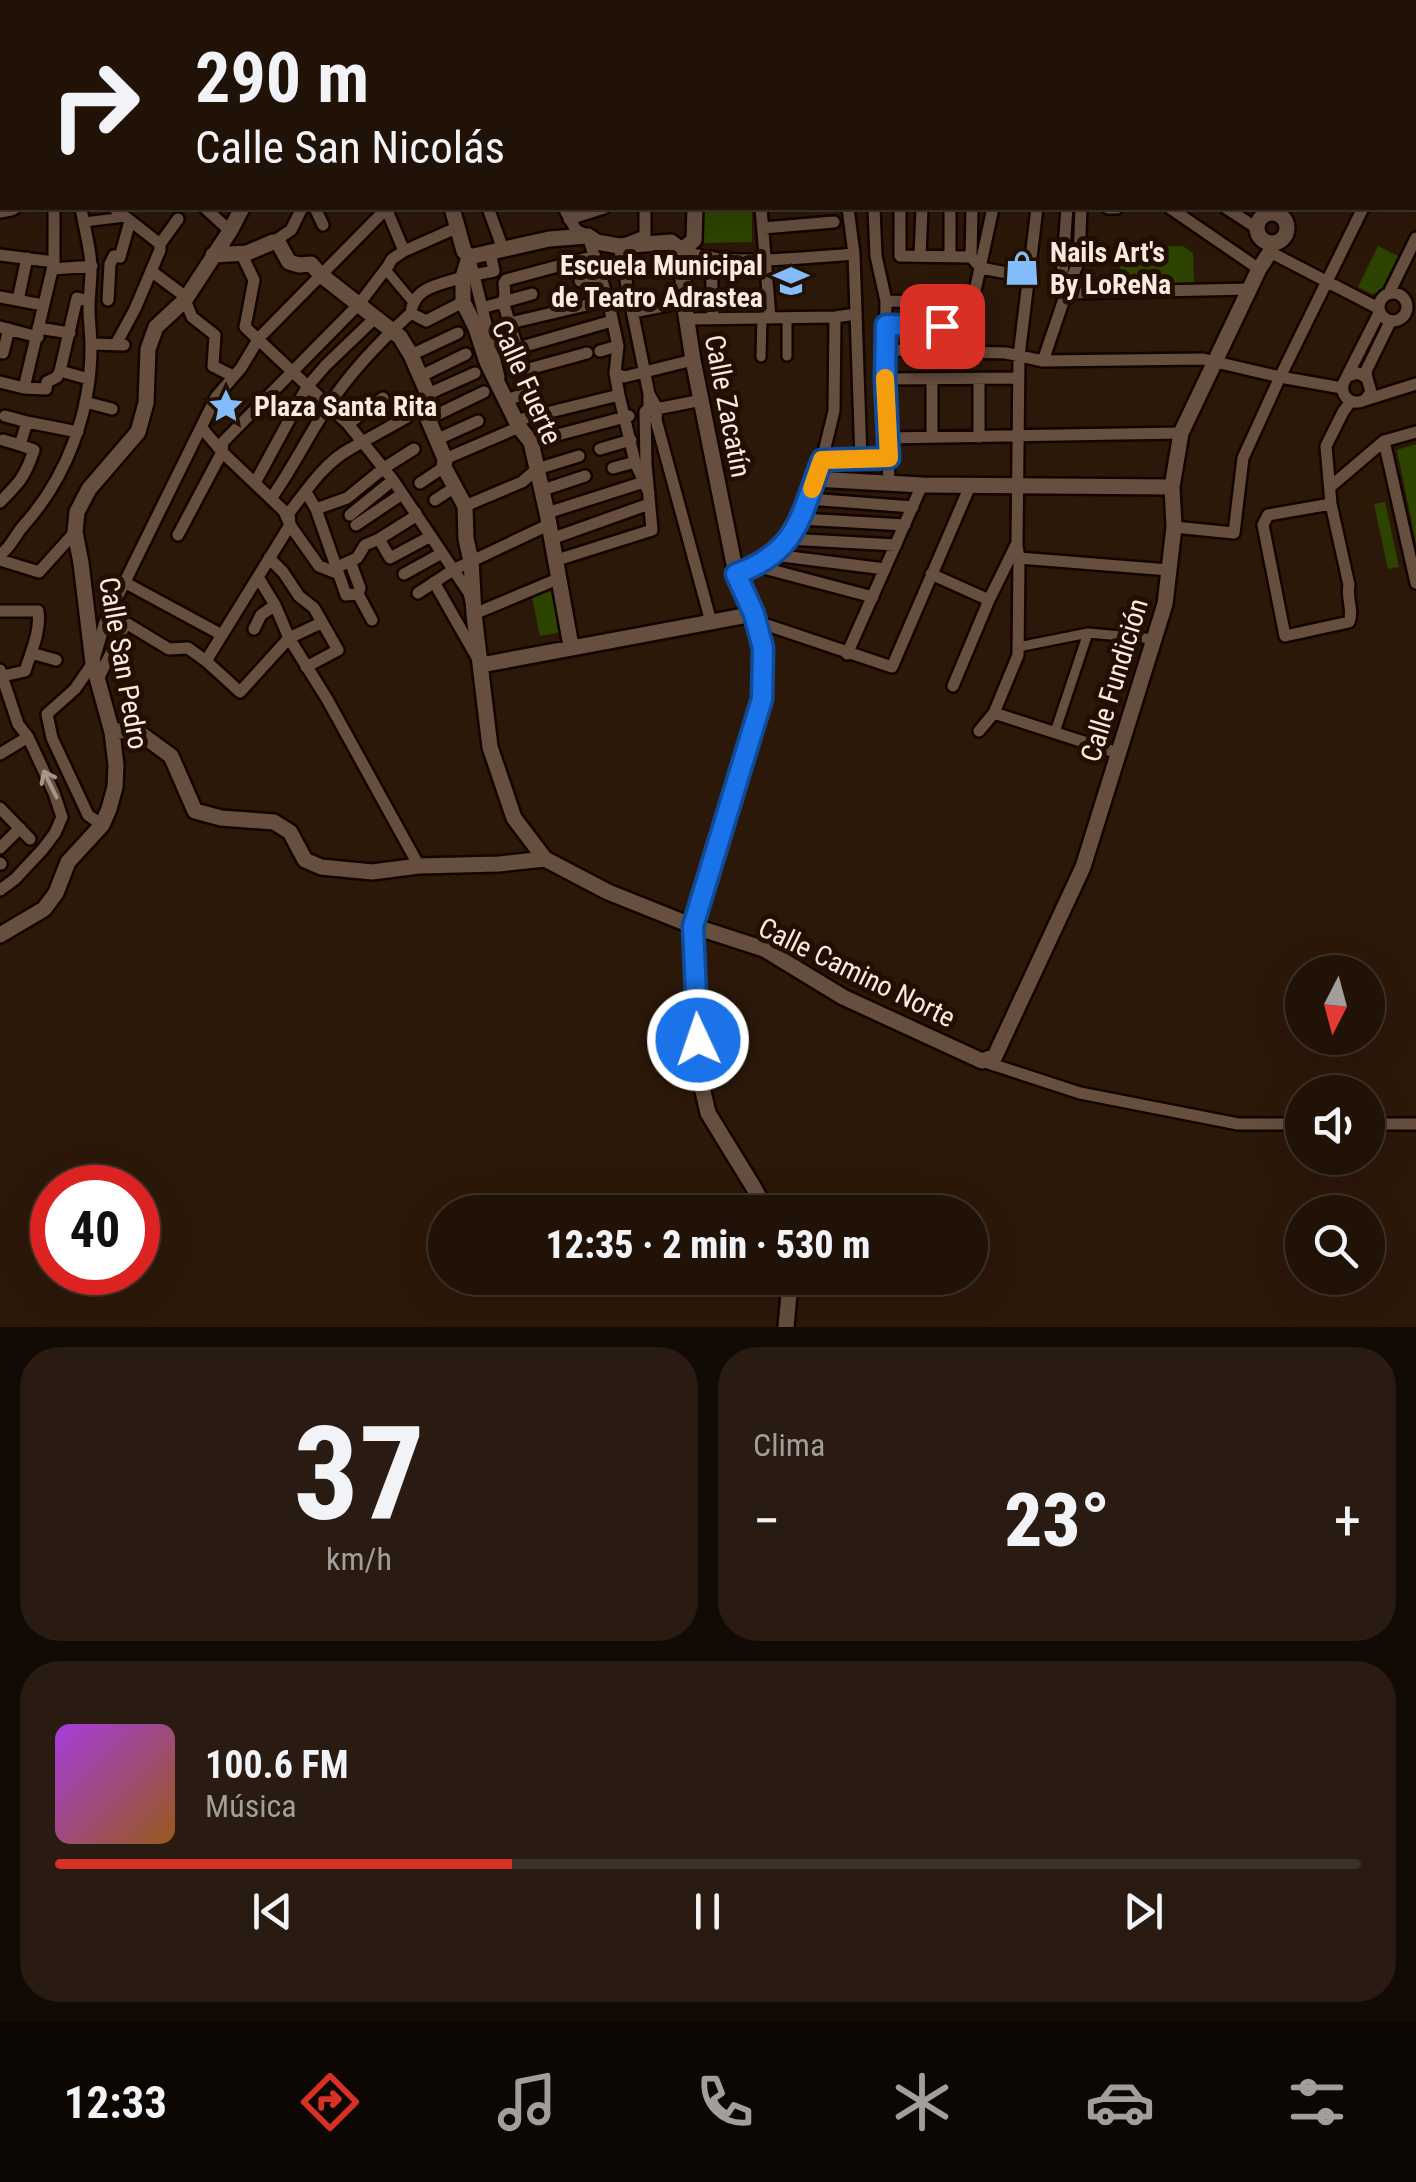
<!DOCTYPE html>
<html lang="es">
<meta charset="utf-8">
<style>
:root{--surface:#211207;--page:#291b11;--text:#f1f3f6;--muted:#a29e9b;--line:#3e3228;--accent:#d93025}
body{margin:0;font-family:"Roboto Condensed",sans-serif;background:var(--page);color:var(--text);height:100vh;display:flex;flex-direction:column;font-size:38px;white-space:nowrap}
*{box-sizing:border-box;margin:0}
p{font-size:32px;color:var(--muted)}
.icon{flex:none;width:55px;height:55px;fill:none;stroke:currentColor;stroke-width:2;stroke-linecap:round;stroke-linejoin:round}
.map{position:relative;height:1327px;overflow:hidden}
.sheet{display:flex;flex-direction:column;gap:20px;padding:20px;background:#120a04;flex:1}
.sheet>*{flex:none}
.top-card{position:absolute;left:0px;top:0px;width:1418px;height:210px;box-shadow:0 10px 40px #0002,0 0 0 2px var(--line);background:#211207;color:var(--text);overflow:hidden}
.needle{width:65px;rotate:186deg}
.tools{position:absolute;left:1285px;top:955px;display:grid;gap:20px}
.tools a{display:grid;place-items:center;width:100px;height:100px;border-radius:50%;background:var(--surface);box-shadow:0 10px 40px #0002,0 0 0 2px var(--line);font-size:50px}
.speed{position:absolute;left:30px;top:1165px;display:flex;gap:20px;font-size:50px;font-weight:700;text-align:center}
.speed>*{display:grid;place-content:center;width:130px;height:130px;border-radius:50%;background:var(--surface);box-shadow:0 10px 40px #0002,0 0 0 2px var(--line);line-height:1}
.speed .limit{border:15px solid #d22;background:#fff;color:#111}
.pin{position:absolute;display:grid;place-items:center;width:85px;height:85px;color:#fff;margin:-42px;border-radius:20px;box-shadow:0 5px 15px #0006}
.me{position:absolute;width:110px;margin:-55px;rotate:357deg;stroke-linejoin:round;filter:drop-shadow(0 0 8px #0008)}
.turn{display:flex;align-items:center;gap:35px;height:210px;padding:0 30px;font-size:45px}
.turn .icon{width:130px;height:130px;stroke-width:2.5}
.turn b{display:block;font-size:70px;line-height:85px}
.big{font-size:75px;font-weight:800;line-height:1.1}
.sheet .card{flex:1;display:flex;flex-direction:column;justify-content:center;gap:15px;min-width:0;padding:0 35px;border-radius:40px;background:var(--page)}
.sheet .dial{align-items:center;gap:0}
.dial b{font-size:130px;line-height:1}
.song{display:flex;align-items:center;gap:30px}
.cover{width:120px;height:120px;border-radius:15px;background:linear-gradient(135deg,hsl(280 70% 55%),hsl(30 70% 35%))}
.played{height:10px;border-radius:5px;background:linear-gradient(90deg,var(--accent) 35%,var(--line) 35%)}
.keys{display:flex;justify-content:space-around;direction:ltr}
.heat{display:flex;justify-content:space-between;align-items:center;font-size:55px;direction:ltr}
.sheet .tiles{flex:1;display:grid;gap:20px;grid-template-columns:1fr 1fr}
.card:last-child{grid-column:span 2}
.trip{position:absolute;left:428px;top:1195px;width:560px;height:100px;border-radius:50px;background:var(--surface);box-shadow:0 10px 40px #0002,0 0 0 2px var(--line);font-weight:800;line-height:100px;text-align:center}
.tabs{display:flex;height:160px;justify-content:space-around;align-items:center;background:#0d0703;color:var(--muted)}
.tabs .icon{width:70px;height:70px}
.tabs .selected{color:var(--accent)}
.tabs b{font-size:45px;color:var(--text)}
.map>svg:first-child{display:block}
</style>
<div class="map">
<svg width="1416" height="1327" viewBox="0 0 1416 1327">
<rect width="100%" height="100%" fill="#2c1809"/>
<path fill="#2d4400" d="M752,209V242L704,243L703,210Z
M1183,246L1193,253L1194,286L1120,287L1119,251L1124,247Z
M1378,246L1398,256L1380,292L1372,294L1358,287Z
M1416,444V543L1397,450Z
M1385,502L1399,567L1388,569L1374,504Z
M550,589L553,592L561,632L540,636L532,597Z"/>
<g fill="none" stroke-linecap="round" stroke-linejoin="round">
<defs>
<path id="pedestrian" d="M223,0L224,2
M1056,0L1057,2
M84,222L125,217
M386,270L412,301
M787,317V356
M761,357L762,317
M1018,647L1088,633L1155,639
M1055,732L1088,633"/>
<path id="minor" d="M58,0L61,2
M335,0V2
M476,0L477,2
M519,0V2
M665,0V2
M862,0L863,2
M1014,0L1020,2
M261,2L262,0
M426,2L437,0
M888,2H946
M1079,2L1083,1
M0,81H2
M1415,104L1416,102
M1415,168H1416
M114,208L160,244
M205,208L230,231
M315,208L323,225
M386,208L404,251
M488,208L503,249
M564,208L576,230L588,236L608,300L618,346L615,373L619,395L635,462L649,493
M645,208V236L619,246L649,394L657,408L656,420L711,622
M761,208L770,317
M848,208L854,254L861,459
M874,208L876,256L886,301L885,379L889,483
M900,208V256L971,257L981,268L1028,277
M1081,208L1079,260L1066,293L1250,289
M1108,208H1117
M1170,208L1259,269
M1226,208L1252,225L1258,223
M0,212L11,210L15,208
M569,219L604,208
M763,228L834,222
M273,242L291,230L302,208
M682,250C721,268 810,257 854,254
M1270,252L1378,308
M241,253L254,280L245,327L348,424L393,480L469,593L474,614L560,578
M0,255L54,262
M920,256L922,208
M950,256V208
M711,257L713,318
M971,257L972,208
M470,259L499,377
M53,269L92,266
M151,271L186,297
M474,275L494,271L490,252
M580,281L600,276
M1379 307a14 14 0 1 1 28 0a14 14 0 1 1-28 0Z
M1389,293L1416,238
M0,297L43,305
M18,300L27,258
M108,300L110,264L114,256L120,257L130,221
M185,300L192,317L215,335L213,366L233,376
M886,301L963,303L973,300L993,208
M482,308L532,294
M633,312L684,302
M411,313C414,286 440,285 463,277
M687,319L835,317L856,314
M510,323L608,300
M886,325L970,327
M0,327L38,337
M38,328L70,333
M92,344L124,345
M116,344L135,309L160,250V244L178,219
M518,348L612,321
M886,350L1006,353L1043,361L1203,359L1280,377L1342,388
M600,351L618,346
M3,353L9,329
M411,355L458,333
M1043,361L1066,293L1062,275L1067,208
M525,370L587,353
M60,371L77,298L89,301
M615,373L624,377L693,360
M1348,376L1358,373L1367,378L1371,392L1365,400C1352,406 1341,398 1343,384L1379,313
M419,377L466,354
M1367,378L1366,371L1390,322
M885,379L1018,378
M0,382L24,388L46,389L47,382L57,377L60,371L89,379
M24,388L54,262V208
M428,394L475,373
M506,400L531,392L503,302L505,295L504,283L506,280L595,256
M1365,400L1416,384
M85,402L112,409
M651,410L702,400
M5,416L27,422
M428,419L484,392
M518,420L619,395
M348,424L383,398
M202,428L222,452L284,511L290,525L319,566L337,573
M932,437V379
M979,437V380
M887,438L1181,433
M438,439L478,421
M3,440L20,445
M1384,441L1416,583
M531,442L629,416
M600,449L631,440
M445,459L519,427
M822,460L889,458
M613,468L635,462
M814,479L822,460L834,411L835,317
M255,483L307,387L326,365L375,318
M420,483L444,467
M1330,487L1384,441L1416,432
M543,490L585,476
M306,492L316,509L346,595L358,594
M272,497C292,469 307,438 326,409C349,374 380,341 411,313L426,321L463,302
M809,499L913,507
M435,500L455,487
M0,502C20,482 25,477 34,450L20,445L27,422L78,432
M1331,504L1268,515L1263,525L1285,636L1349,622C1354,610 1346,598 1349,585L1331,504L1326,446L1343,412L1351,401
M465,506L522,482L537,469L579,456
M316,509L347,498L384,468L414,449
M547,513L644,482
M350,515L393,480
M801,519L905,525
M356,525L402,494
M1174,527L1234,533L1243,458L1280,377L1363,208
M178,535L222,452L223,442L359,304L388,266L392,259L404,251L456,228
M379,539L390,558L431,536
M551,539L649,504
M787,539L896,545
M0,555C11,547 15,535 24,525C67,477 91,412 91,347C91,334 89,321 89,308C89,295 91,282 91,269C91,249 84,227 81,208
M774,555L885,569
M269,558L283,572L299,596L314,608L338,650L306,667
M1019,558L1169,570
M0,560L39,572L75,532
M557,560L652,530L646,464L645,412L649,408V396
M350,561L360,588L358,594L372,620
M756,566L873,597
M335,568L357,558L365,545L379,539L414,517L416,513
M404,574L442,553
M931,574L989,600
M258,577L275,605L289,638L327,699L419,866
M124,582L222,635
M434,582L479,661
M418,593L453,570L548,525
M0,611H38C41,631 31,652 25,671L3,676
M755,615L764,624L892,667L970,486
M254,629L261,615L275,605
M31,653L56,660
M847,654L922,485
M206,661L290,525L289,513C306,491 325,462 350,449C369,438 388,428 407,417
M0,670L18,724L28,737L54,793L62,817L55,833L43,849L15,879L0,890
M97,681L126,623L169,649L188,648L206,661L240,692L289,638L321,623
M953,686L989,600L1017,543L1019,356L1037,208
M994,713L1118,753
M979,731L994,713L1018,655L1019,558L1017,546
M0,754L28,737
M0,808L30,839
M102,825L88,815L52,738L47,714L75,689L93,663L105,622L216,397L241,368L259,338L387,208
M0,848L20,828
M0,863L1,864
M982,1061L1080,1093L1238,1124H1302
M1368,1124H1416"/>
<path id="tertiary" d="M1199,0L1200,2
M381,2V0
M749,2V0
M1401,2L1403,0
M0,165L2,163
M452,208L464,251L469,257
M695,208L694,240L682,250L684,302L693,360L736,574L754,614L763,648L762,699L693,926L700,1078L708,1113L754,1188L767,1212
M1257 228a15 15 0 1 1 30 0a15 15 0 1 1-30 0Z
M213,255L247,253L273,242L279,244L289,262L299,265L311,264L321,275L400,337L411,355L428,394L430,405L428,419L445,459L444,467L465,506L466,539L471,561L474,614L490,747L514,818L545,859L608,892L693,926L764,949L843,997L982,1061L995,1056L1083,867L1165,604L1174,527L1172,487L1181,433L1259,269L1270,252L1272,243
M469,257L463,277V302L476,328L487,362L519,427L531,442L547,513L571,646
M469,257L549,239L588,236L597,242L619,246L671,242L682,250
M736,574C784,556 802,528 814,479L922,485L1172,487
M481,665L754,614
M112,732L134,729L171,756L195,811L221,818L274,822L290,832L305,860L321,867L372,872L419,866L499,864L545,859
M0,935L44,909L56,893L68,862L102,825L109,809L115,787L116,765L112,732L93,663L81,563L75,532L77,512L89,489L138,432L146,403L148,349L156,327L185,300L230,231L242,208
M786,1327L789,1294L787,1278"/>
<path id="trunk" d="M89,2L98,0
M0,18H2"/>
</defs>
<use href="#pedestrian" stroke="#130400" stroke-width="14"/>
<use href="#minor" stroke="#130400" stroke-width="16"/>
<use href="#tertiary" stroke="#130400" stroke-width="20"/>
<use href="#trunk" stroke="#130400" stroke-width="25"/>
<use href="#pedestrian" stroke="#664f3f" stroke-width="9"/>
<use href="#minor" stroke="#664f3f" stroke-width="11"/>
<use href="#tertiary" stroke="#664f3f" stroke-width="15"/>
<use href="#trunk" stroke="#b7765e" stroke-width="20"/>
</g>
<defs><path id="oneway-shaft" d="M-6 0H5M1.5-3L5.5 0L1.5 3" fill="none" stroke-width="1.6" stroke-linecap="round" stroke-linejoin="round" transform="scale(2.5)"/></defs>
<use stroke="#a89588" href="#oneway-shaft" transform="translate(50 784) rotate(-116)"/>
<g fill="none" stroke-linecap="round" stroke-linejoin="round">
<defs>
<path id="route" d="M698,1040L693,926L762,699L763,648L754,614L736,574C799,551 800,516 822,460L889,458L885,379L886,325L942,326"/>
</defs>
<use href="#route" stroke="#114b97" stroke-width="25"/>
<use href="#route" stroke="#1a73e8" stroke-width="18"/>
<path stroke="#f59e0b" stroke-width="18" d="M812,489L822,460L889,458L885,378"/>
</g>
<defs>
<symbol id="shop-bare" viewBox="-9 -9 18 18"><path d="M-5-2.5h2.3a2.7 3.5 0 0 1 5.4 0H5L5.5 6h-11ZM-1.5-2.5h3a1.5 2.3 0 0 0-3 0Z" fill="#83bcfb" stroke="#220f02" stroke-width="2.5" paint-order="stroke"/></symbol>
<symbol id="school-bare" viewBox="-9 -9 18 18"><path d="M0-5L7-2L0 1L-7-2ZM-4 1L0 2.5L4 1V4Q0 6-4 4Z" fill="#83bcfb" stroke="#220f02" stroke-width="2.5" paint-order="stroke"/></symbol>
<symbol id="sight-bare" viewBox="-9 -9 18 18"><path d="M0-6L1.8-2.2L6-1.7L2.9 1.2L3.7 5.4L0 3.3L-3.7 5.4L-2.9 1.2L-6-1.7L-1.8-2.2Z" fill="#83bcfb" stroke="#220f02" stroke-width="2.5" paint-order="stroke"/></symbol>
</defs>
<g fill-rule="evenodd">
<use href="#shop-bare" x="997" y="243" width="50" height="50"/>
<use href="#school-bare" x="766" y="256" width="50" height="50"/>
<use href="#sight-bare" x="201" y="381" width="50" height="50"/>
</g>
<g text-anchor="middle" stroke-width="10" stroke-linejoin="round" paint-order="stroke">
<g font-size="28" font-weight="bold" fill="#f9ebe1" stroke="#220f02" text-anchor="start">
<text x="1050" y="262">Nails Art's<tspan x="1050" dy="32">By LoReNa</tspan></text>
<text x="763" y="275" text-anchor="end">Escuela Municipal<tspan x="763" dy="32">de Teatro Adrastea</tspan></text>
<text x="254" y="416">Plaza Santa Rita</text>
</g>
<g font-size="28" fill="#f9ebe1" stroke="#220f02">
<text transform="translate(527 382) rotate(66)" y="10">Calle Fuerte</text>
<text transform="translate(728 406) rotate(79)" y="10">Calle Zacatín</text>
<text transform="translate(124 663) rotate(80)" y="10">Calle San Pedro</text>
<text transform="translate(1114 680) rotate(-73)" y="10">Calle Fundición</text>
<text transform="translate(857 972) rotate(26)" y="10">Calle Camino Norte</text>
</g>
</g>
</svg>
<div class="tools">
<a><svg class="needle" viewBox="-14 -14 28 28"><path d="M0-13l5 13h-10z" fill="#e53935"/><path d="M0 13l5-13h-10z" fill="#a29e9b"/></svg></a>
<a><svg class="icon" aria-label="sound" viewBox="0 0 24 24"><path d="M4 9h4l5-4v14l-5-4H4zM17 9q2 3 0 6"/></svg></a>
<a><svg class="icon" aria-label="search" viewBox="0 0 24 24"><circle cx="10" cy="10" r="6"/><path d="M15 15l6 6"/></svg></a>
</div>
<div class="speed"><div class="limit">40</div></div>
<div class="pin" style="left:942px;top:326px;background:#d93025"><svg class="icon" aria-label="arrive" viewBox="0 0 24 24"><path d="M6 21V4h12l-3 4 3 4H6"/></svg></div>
<svg class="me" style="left:698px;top:1040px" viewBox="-20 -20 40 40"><circle r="17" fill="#1a73e8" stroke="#fff" stroke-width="3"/><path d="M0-11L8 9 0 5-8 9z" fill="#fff"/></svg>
<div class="trip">12:35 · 2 min · 530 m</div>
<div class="top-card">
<div class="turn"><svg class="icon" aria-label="right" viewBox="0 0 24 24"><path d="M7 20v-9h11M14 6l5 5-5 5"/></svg><div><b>290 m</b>Calle San Nicolás</div></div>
</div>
</div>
<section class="sheet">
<div class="tiles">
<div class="card dial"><b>37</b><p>km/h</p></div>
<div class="card"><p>Clima</p>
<div class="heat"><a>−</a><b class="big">23°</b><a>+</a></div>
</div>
<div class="card">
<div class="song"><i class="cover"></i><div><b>100.6 FM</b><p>Música</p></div></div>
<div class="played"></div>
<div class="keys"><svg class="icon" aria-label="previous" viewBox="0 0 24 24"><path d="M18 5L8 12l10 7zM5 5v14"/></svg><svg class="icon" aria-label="pause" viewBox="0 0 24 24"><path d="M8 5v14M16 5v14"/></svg><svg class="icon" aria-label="next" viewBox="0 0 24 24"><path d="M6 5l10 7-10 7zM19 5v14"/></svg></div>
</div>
</div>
</section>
<nav class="tabs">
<b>12:33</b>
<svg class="icon selected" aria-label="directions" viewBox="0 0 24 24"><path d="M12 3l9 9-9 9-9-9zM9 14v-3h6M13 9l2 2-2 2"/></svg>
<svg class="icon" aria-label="music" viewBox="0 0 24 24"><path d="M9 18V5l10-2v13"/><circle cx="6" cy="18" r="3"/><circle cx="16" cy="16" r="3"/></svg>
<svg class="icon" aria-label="phone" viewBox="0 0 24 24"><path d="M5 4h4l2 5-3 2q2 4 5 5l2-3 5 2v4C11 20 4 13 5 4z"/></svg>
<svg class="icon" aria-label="climate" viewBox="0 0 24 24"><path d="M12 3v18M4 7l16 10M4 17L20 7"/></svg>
<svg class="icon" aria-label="car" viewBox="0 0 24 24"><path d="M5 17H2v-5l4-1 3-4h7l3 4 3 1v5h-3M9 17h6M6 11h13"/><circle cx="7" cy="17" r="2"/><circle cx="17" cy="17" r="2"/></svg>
<svg class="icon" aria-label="filters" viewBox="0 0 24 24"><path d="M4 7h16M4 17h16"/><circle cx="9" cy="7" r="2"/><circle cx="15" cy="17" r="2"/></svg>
</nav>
